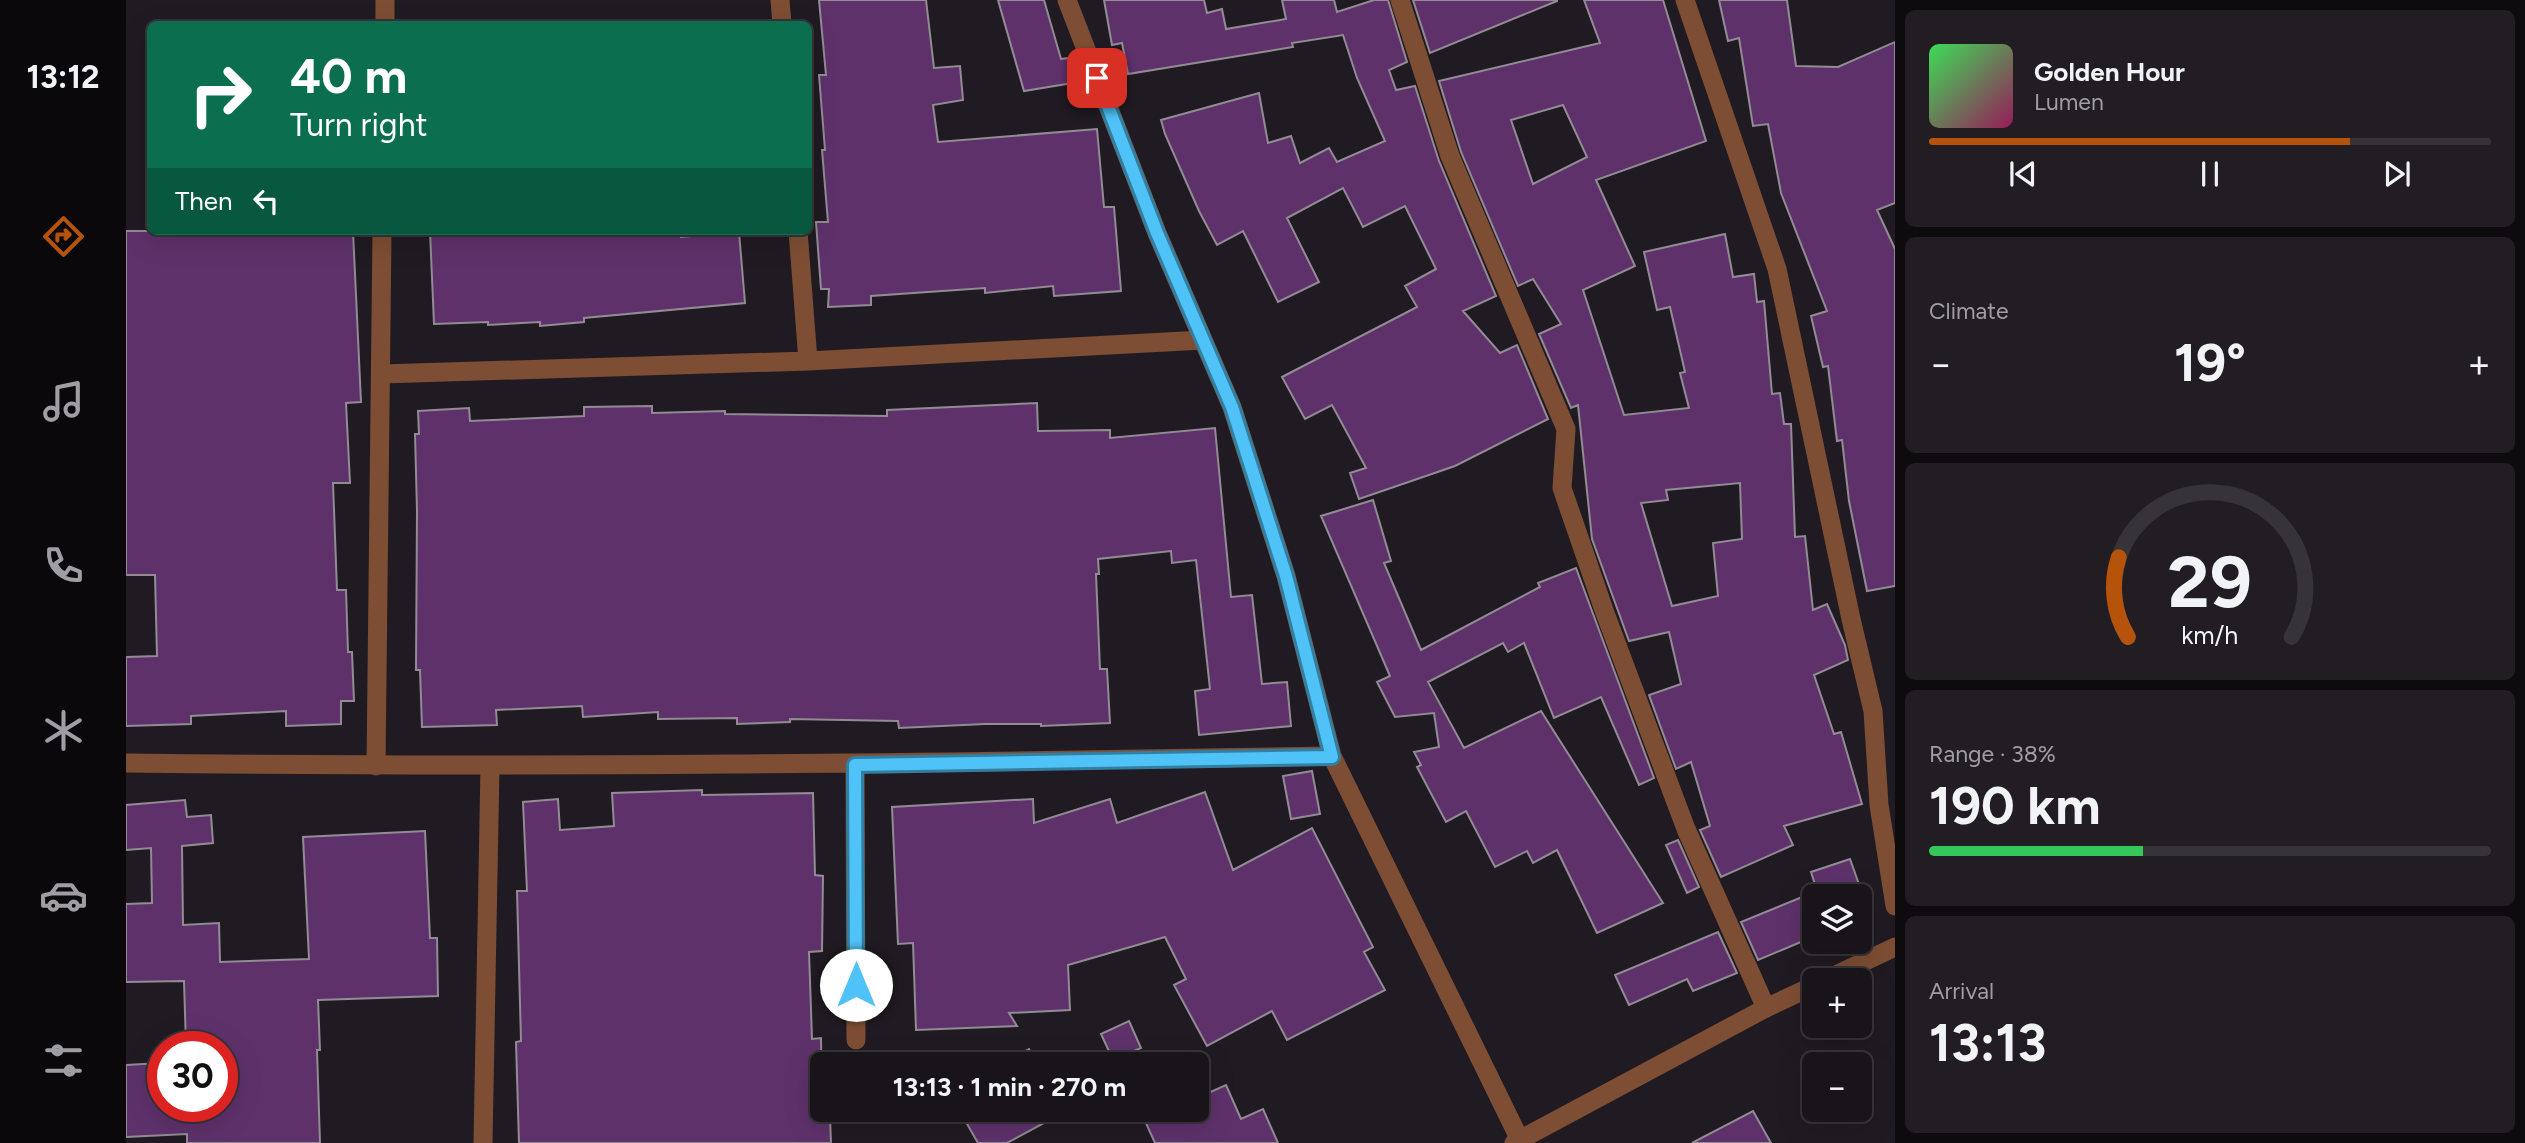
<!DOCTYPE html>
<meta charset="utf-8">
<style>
:root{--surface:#18141a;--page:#211d23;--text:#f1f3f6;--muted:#9f9ea2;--line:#363339;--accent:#b45309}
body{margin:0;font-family:Figtree,sans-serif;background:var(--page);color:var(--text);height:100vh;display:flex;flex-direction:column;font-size:26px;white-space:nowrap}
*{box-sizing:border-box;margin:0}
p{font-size:23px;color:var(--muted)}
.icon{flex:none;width:38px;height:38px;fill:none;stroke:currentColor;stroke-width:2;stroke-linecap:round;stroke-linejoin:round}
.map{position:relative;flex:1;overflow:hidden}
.details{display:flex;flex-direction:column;gap:10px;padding:10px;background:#0d0b0e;width:630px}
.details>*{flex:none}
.hud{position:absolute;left:21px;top:21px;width:665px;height:214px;border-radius:10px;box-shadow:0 7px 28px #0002,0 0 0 2px var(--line);background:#0b6e4f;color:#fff;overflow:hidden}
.tools{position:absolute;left:1676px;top:884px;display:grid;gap:14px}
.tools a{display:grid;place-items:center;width:70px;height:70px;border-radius:10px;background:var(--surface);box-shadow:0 7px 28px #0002,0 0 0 2px var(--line);font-size:35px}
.speed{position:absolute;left:21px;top:1031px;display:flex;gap:14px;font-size:35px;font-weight:700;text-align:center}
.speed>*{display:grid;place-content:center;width:91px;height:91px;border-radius:50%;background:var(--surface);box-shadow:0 7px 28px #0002,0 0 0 2px var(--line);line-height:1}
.speed .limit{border:10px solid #d22;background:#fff;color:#111}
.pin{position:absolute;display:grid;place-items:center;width:60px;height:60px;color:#fff;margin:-30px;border-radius:14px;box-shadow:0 4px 10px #0006}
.me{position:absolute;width:77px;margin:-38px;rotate:0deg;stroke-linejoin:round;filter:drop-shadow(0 0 5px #0008)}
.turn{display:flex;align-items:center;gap:24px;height:147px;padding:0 28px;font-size:32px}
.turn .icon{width:91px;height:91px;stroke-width:2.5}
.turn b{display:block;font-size:49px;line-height:60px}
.then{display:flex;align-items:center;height:66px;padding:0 28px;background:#0003;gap:14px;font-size:26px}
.big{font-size:52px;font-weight:700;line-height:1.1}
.details .card{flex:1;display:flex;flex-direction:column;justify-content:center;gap:10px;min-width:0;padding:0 24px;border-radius:10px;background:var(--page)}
.details .dial{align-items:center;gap:0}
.dial svg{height:182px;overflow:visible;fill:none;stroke:var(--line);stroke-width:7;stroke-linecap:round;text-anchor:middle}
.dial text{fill:var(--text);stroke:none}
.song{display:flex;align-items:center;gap:21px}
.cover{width:84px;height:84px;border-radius:10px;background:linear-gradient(135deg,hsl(130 70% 55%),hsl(330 70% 35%))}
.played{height:7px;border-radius:4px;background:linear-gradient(90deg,var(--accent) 75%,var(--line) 75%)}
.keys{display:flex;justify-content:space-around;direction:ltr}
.heat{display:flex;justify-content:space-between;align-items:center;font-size:38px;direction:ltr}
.charge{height:10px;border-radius:5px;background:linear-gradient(90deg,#34c759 38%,var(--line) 0)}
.trip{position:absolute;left:684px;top:1052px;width:399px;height:70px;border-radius:10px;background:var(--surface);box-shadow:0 7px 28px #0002,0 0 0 2px var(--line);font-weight:700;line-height:70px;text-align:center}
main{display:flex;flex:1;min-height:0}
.tab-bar{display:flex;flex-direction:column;width:126px;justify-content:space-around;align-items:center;background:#0a080a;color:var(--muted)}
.tab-bar .icon{width:49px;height:49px}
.tab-bar .on{color:var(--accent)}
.tab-bar b{font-size:32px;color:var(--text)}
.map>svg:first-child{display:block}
</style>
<main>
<nav class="tab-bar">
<b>13:12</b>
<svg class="icon on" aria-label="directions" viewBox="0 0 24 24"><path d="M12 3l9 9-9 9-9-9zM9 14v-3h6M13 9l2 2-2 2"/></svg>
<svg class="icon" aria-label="music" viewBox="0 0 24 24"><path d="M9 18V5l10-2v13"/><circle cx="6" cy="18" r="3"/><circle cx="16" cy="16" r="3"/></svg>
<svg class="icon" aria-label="phone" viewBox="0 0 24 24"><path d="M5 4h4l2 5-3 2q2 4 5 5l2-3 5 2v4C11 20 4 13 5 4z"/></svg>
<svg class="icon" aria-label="climate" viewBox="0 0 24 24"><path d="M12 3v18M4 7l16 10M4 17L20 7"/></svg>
<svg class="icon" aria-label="car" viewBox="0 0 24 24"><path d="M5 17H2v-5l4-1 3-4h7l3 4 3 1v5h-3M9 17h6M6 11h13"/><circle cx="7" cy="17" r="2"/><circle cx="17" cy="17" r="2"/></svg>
<svg class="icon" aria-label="filters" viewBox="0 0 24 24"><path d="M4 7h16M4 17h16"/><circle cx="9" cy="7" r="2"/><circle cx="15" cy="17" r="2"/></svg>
</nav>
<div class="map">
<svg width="1769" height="1143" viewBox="0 0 1769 1143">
<rect width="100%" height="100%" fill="#201b22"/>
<path fill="#5e316b" stroke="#928b94" stroke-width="2" fill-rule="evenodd" d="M693,0H800L808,68L834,66L837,100L807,105L812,142L971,129L978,207H988L995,291L928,296L927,286L859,293V288L745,296V305L702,307L703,289H695L690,222H702L696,150H699L693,75H700Z
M872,0H918L935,59L950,57L959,81L898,91Z
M978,0H1078L1081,13L1096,9L1100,29L1160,19L1156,0H1208L1211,12L1248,0H1262L1281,62L1263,70L1270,90L1289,86L1313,161L1370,296L1337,311L1374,353L1391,345L1422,419L1329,466L1233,499L1224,473L1240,468L1206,405L1179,419L1156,377L1291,307L1279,286L1310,269L1279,206L1237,227L1217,188L1161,218L1193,282L1152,302L1117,231L1091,245L1073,211L1039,134L1035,120L1133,93L1142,143L1165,136L1174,163L1203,148L1211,162L1259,141L1231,78L1217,35L1166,43L1167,47L1002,74L996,43L986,45Z
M1287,0H1431V1L1304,53Z
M1458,0H1537L1580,141L1470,180L1509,266L1457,290L1498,415L1563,408L1554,373L1559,372L1544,307L1531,310L1518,252L1599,234L1607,277L1628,274L1631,302L1638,301L1646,394L1654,393L1658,424H1665L1669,537L1679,536L1687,610L1701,604L1719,645L1722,660L1688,675L1708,734L1715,732L1736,804L1658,826L1667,845L1595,877L1574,830L1584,826L1565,762L1550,769L1523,695L1555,684L1543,632L1503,641L1466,539L1452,405L1445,408L1413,334L1435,324L1407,279L1392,286L1335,152L1313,81L1474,43ZM1437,105L1461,157L1407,184L1385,120ZM1614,483L1616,539L1587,543L1592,596L1546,606L1515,503L1542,500L1540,490Z
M1593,0H1661L1670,66L1712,67L1769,42V203L1751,210L1769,249V586L1741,591L1723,501L1716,440L1711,441L1702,366L1697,367L1685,316L1701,311L1655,193L1642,124L1627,126L1613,38L1602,41Z
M987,52L990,76L984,77L975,54Z
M0,231H227L235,402L220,403L224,483H207L211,590H220L222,652H226L228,701H215V724L160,726V711L65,716V724L0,726V657L31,656L29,575H0Z
M304,231H554L555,237L613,232L619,303L458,318V322L414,326V322L362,325V322L308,324Z
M911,403L912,431L984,430V438L1089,428L1105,597L1126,595L1136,684L1161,682L1165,726L1073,735L1069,691L1084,689L1070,560L1046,563L1045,551L972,559L973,574H970L974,669H981L984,723L915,726V724H859L773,728L772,721L664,719V722L611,724V718L532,719V712L457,717L456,706L370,710L371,725L296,727L294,670H290L291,511L289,434H293L292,411L343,408L344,421L458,416V407L526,406V413L599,411V414L761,416V410Z
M1247,500L1265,561L1258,563L1295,650L1414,587L1412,583L1450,568L1528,778L1513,785L1475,697L1428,718L1398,643L1382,652L1377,643L1302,682L1338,748L1415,711L1537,903L1471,933L1431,850L1407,863L1401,851L1369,867L1340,811L1320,822L1291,767L1295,765L1288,752L1313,747L1308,713L1269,717L1251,682L1264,676L1195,516Z
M1186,771L1194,814L1165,819L1157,776Z
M576,790V795L687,793L689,875L697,876L696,951L683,952L686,1039L695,1038L696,1116H704L705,1143H393L390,1042L395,1041L391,891H401L397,802L432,799L434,830L488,826L486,793Z
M1079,792L1107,870L1186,828L1247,947L1238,952L1259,990L1161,1040L1146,1011L1081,1046L1048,985L1060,979L1039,937L942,965L944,1010L883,1013L891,1026L790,1030L787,943L772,944L766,807L907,799L908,823L984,799L991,823Z
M59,800L61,817L85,815L87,843L56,846L57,925L93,923L94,962L183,959L177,837L299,831L304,938H311L312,996L192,1000L194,1050H191L194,1143H61V1134L0,1137V1065L34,1063L37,1106H96V1046H60L58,981L0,982V904L26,903L25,848L0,850V805Z
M1552,840L1573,887L1561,893L1540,845Z
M1724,859L1744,915L1734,918V896H1689V936L1632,960L1615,922L1691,891L1685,872Z
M1592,932L1611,973L1567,991L1561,979L1503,1005L1489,975Z
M1003,1021L1015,1048L987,1060L975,1034Z
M903,1049L912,1064H876Z
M1100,1085L1115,1119L1137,1109L1152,1143H1029L1014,1110H1071V1098Z
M833,1110H942L881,1143H852Z
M1627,1111L1645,1143H1566Z"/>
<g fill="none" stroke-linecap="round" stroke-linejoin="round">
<path stroke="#7d4e33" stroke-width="19" d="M654,0L656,24
M941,0L1031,233L1106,407L1160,576L1206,756L1394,1140
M1274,0L1324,156L1440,429L1436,488L1479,613L1560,829L1640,1008
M1559,0L1651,269L1725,619L1747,711L1753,805L1769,906
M259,24V0
M672,231L682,361
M255,374L682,361L1077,340
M0,763C402,768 804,763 1206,756
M729,765L730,1040
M250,766L256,231
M357,1143L364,766"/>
<path stroke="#7d4e33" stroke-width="19" d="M1699,980L1769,947
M1388,1143L1640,1008L1689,985"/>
</g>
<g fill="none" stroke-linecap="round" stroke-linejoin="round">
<defs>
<path id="route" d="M730,985L729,765L1206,757L1160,576L1106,407L1031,233L971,78"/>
</defs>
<use href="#route" stroke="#337fa1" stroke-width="18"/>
<use href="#route" stroke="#4fc3f7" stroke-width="12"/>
</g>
</svg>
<div class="tools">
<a><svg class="icon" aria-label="layers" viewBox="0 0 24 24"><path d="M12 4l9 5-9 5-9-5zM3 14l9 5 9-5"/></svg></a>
<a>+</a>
<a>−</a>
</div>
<div class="speed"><div class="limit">30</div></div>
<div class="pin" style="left:971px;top:78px;background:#d93025"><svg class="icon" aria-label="arrive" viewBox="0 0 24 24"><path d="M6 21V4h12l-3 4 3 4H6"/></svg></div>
<svg class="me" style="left:730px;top:985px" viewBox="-20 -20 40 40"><circle r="19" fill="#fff"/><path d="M0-13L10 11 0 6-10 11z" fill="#4fc3f7"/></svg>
<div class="trip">13:13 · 1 min · 270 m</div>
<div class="hud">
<div class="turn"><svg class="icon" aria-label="right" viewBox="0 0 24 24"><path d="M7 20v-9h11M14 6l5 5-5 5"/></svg><div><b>40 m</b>Turn right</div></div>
<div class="then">Then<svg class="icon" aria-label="left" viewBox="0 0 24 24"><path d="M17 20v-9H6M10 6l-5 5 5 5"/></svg></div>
</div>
</div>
<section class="details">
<div class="card">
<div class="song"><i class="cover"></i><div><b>Golden Hour</b><p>Lumen</p></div></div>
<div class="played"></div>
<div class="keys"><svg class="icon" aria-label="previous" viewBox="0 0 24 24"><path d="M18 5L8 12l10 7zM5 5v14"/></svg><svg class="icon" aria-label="pause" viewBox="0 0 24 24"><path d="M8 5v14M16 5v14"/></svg><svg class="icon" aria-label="next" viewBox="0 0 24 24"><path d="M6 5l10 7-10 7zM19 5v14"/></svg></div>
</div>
<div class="card"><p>Climate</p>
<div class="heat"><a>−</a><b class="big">19°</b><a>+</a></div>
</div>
<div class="card dial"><svg viewBox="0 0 100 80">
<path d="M14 69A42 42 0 1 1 86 69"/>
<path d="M14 69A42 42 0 0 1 10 34" stroke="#b45309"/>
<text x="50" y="56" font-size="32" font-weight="700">29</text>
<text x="50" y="72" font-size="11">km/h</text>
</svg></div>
<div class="card"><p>Range · 38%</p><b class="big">190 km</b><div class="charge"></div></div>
<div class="card"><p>Arrival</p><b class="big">13:13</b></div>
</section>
</main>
